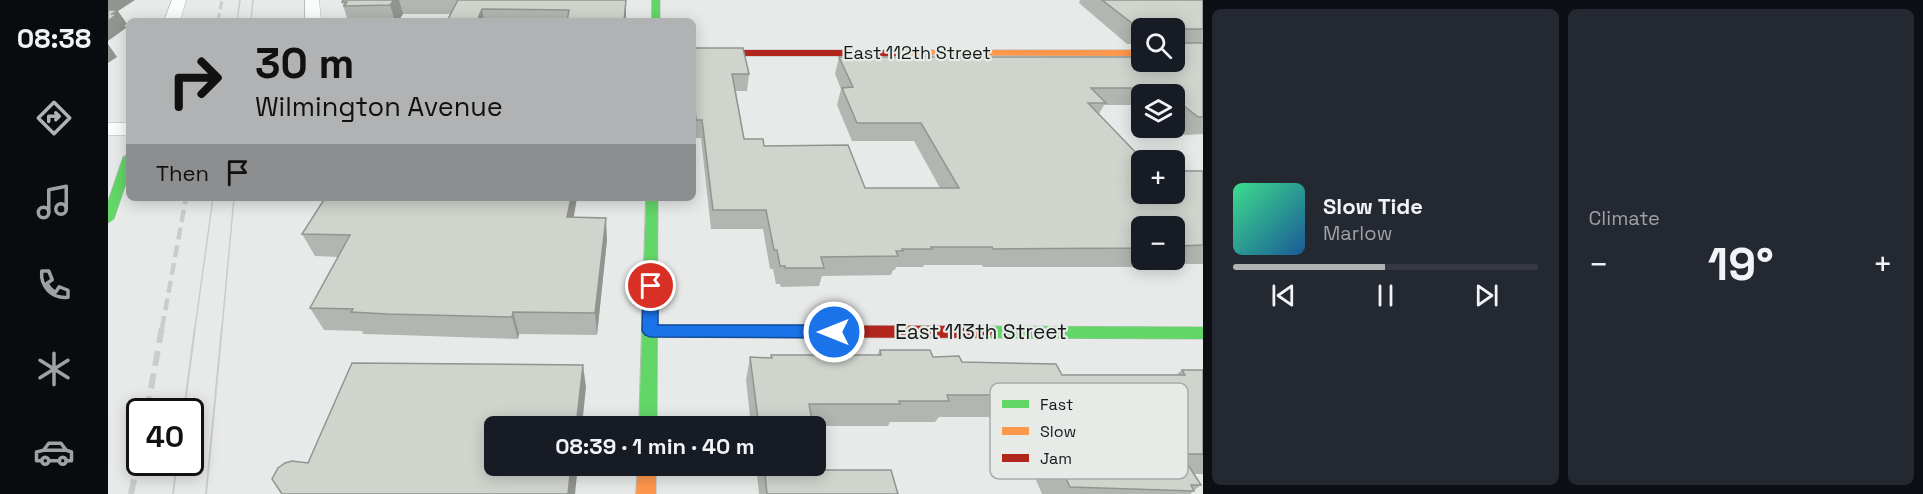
<!DOCTYPE html>
<meta charset="utf-8">
<style>
:root{--surface:#171b24;--page:#242831;--text:#f1f3f6;--muted:#9ea1a6;--line:#363941;--accent:#b0b2b3}
body{margin:0;font-family:"Space Grotesk",sans-serif;background:var(--page);color:var(--text);height:100vh;display:flex;flex-direction:column;font-size:22px;white-space:nowrap}
*{box-sizing:border-box;margin:0}
p{font-size:20px;color:var(--muted)}
.icon{flex:none;width:33px;height:33px;fill:none;stroke:currentColor;stroke-width:2;stroke-linecap:round;stroke-linejoin:round}
.map{position:relative;flex:1;overflow:hidden}
.details{display:flex;flex-direction:column;gap:9px;padding:9px;background:#0d0f14;width:720px}
.details>*{flex:none}
.guide{position:absolute;left:18px;top:18px;width:570px;height:183px;border-radius:9px;box-shadow:0 3px 15px #0003;background:#b0b2b3;color:#111;overflow:hidden}
.buttons{position:absolute;left:1023px;top:18px;display:grid;gap:12px}
.buttons a{display:grid;place-items:center;width:54px;height:54px;border-radius:9px;background:var(--surface);box-shadow:0 3px 15px #0003;font-size:30px}
.speed{position:absolute;left:18px;top:398px;display:flex;gap:12px;font-size:30px;font-weight:700;text-align:center}
.speed>*{display:grid;place-content:center;width:78px;height:78px;border-radius:50%;background:var(--surface);box-shadow:0 3px 15px #0003;line-height:1}
.speed .limit{border:3px solid #111;border-radius:9px;background:#fff;color:#111}
.pin{position:absolute;display:grid;place-items:center;width:51px;height:51px;color:#fff;margin:-26px;border:3px solid #fff;border-radius:50%;box-shadow:0 2px 6px #0007}
.me{position:absolute;width:66px;margin:-33px;rotate:270deg;stroke-linejoin:round;filter:drop-shadow(0 0 4px #0008)}
.turn{display:flex;align-items:center;gap:21px;height:126px;padding:0 30px;font-size:27px}
.turn .icon{width:78px;height:78px;stroke-width:2.5}
.turn b{display:block;font-size:42px;line-height:51px}
.then{display:flex;align-items:center;height:57px;padding:0 30px;background:#0003;gap:12px;font-size:22px}
.big{font-size:45px;font-weight:600;line-height:1.1}
.details .tile{flex:1;display:flex;flex-direction:column;justify-content:center;gap:9px;min-width:0;padding:0 21px;border-radius:9px;background:var(--page)}
.song{display:flex;align-items:center;gap:18px}
.cover{width:72px;height:72px;border-radius:9px;background:linear-gradient(135deg,hsl(150 70% 55%),hsl(210 70% 35%))}
.played{height:6px;border-radius:3px;background:linear-gradient(90deg,var(--accent) 50%,var(--line) 50%)}
.keys{display:flex;justify-content:space-around;direction:ltr}
.heat{display:flex;justify-content:space-between;align-items:center;font-size:33px;direction:ltr}
.details .tiles{flex:1;display:grid;gap:9px;grid-template-columns:repeat(2,1fr)}
.trip{position:absolute;left:376px;top:416px;width:342px;height:60px;border-radius:9px;background:var(--surface);box-shadow:0 3px 15px #0003;font-weight:600;line-height:60px;text-align:center}
main{display:flex;flex:1;min-height:0}
.tab-bar{display:flex;flex-direction:column;width:108px;justify-content:space-around;align-items:center;background:#090b0e;color:var(--muted)}
.tab-bar .icon{width:42px;height:42px}
.tab-bar .current{color:var(--accent)}
.tab-bar b{font-size:27px;color:var(--text)}
.map>svg:first-child{display:block}
</style>
<main>
<nav class="tab-bar">
<b>08:38</b>
<svg class="icon current" aria-label="directions" viewBox="0 0 24 24"><path d="M12 3l9 9-9 9-9-9zM9 14v-3h6M13 9l2 2-2 2"/></svg>
<svg class="icon" aria-label="music" viewBox="0 0 24 24"><path d="M9 18V5l10-2v13"/><circle cx="6" cy="18" r="3"/><circle cx="16" cy="16" r="3"/></svg>
<svg class="icon" aria-label="phone" viewBox="0 0 24 24"><path d="M5 4h4l2 5-3 2q2 4 5 5l2-3 5 2v4C11 20 4 13 5 4z"/></svg>
<svg class="icon" aria-label="climate" viewBox="0 0 24 24"><path d="M12 3v18M4 7l16 10M4 17L20 7"/></svg>
<svg class="icon" aria-label="car" viewBox="0 0 24 24"><path d="M5 17H2v-5l4-1 3-4h7l3 4 3 1v5h-3M9 17h6M6 11h13"/><circle cx="7" cy="17" r="2"/><circle cx="17" cy="17" r="2"/></svg>
</nav>
<div class="map">
<svg width="1095" height="494" viewBox="0 0 1095 494">
<rect width="100%" height="100%" fill="#e7eae8"/>
<g fill="none" stroke-linecap="round" stroke-linejoin="round">
<defs>
<path id="street" d="M64,0H78L72,21H56Z
M197,0H211L213,21H197Z
M0,123H21V135H0Z"/>
<path id="fast" d="M544,0H552V21H544Z
M21,154V175L6,219L0,223V201L15,157Z
M538,198H550L549,426H531Z
M877,326L1095,327V339L877,338L872,336L869,332L872,328Z"/>
<path id="slow" d="M795,50H1034V56L792,55V51Z
M530,465H548V494H528Z"/>
<path id="jam" d="M585,50H795L800,53L795,56H585Z
M542,325L877,326L882,328L885,332L882,336L877,338L542,337L537,335L534,331L537,327Z"/>
</defs>
<use href="#street" stroke="#b7bab8" stroke-width="1"/>
<use href="#fast" stroke="#b7bab8" stroke-width="1"/>
<use href="#slow" stroke="#b7bab8" stroke-width="1"/>
<use href="#jam" stroke="#b7bab8" stroke-width="1"/>
<use href="#street" fill="#fbfcfc" fill-rule="evenodd"/>
<use href="#fast" fill="#63d668" fill-rule="evenodd"/>
<use href="#slow" fill="#ff974d" fill-rule="evenodd"/>
<use href="#jam" fill="#b3261e" fill-rule="evenodd"/>
<path stroke="#cbcccc" stroke-width="1.5" d="M129,21L132,0
M143,21L145,0
M87,328L105,198
M114,328L126,198"/>
<path stroke="#cbcccc" stroke-width="2" d="M76,411L87,327
M65,494L69,462
M98,494L114,327"/>
<path stroke="#cbcccc" stroke-width="3" stroke-dasharray="8 4" stroke-linecap="butt" d="M110,21L114,0"/>
<path stroke="#cbcccc" stroke-width="4.5" stroke-dasharray="12 6" stroke-linecap="butt" d="M54,328L78,198"/>
<path stroke="#cbcccc" stroke-width="6" stroke-dasharray="15 8" stroke-linecap="butt" d="M39,411L54,327
M23,494L32,449"/>
</g>
<path fill="#b3b6b0" fill-rule="evenodd" d="M235,0H518V21H339L343,14H295L290,21H240L234,2Z
M972,0H1095V134L1076,135L1066,126V94H1034V105H996L991,114L1034,194L1076,171H1095V264H1061L1059,267H875L874,265H816L815,267H788L787,270H785L783,275L714,276L711,286L673,287L672,284H668L665,269H662L655,229H603L593,138H587L585,111V48L641,74L639,91H628L636,139L656,146L757,188H832L806,141H744L729,105L733,89L727,74L731,57L1066,62V28H1034V44H1019L971,3ZM1034,226H1066V260H1034Z
M466,217L499,240L489,335L411,334L410,339L290,335L255,334L254,331L216,330L202,308L230,257L207,256L194,234Z
M772,350L825,357L854,362L954,375H1068L1074,370H1095V474H1086L1093,485L1082,494H934L901,417H831L827,422H782L780,426H643L638,380L642,357L662,358L663,355H769Z
M648,465H708L714,470L790,494H651Z"/>
<path fill="#929490" d="M0,0H27L10,11L19,24L17,25L18,28L0,41Z
M286,0H291L295,14L290,21H287L282,5Z
M518,0V21H516Z
M374,9L376,21H369Z
M0,44L9,57L0,63Z
M463,198H469L462,239L459,217Z
M498,218L499,240L489,335L487,313Z
M405,312L411,334L410,339L404,317Z
M475,365L478,387L474,426H468Z
M463,465H470L467,494H460Z"/>
<path fill="#d0d4cd" stroke="#929490" stroke-width="1.5" d="M235,0H286L282,5L236,6L239,2H234Z
M350,0H518L516,21H459L461,10L374,9L369,21H339Z
M994,0H1095V29H1077L1074,32L1075,43H1095V117H1090L1066,98V94H1063L1054,88H983L998,103H980L1035,160H1034V194H1066V164H1069L1076,171H1095V245L1073,246L1076,248H1066V226H1034V248L885,249L884,247H823L824,249H794L795,251H788L790,256L713,257L716,268H677V266H672L669,250H666L658,210H605L594,120H588L585,86V48H635L641,74H624L636,139H655L656,146L740,145L757,188H851L813,123H749L734,88L745,87L731,57H1034V62H1066V28L1029,27Z
M0,10H10L4,14H9L0,21Z
M217,198H463L459,217L498,218L487,313L405,312L404,317L279,314L243,312L245,309L202,308L242,235L194,234Z
M772,350H822L825,357L851,356L854,362L948,364L954,375H1077L1074,370H1095V454H1073L1093,485H1083L1086,491L962,487L919,395H839L841,401H791L792,404H701L705,426H651L642,357L664,358L663,355H773Z
M244,363L475,365L468,426H387V465H463L460,494H174L164,479L170,468L177,463L184,461L200,463Z
M708,440L714,470H783L790,494H659L656,465H708Z"/>
<path fill="#1a73e8" stroke="#114b97" stroke-width="1.5" d="M543,281L548,283L550,286V325H726L732,327L734,332L732,336L726,338L542,337L537,335L534,331L535,286L538,283Z"/>
<g text-anchor="middle" stroke-width="4.5" stroke-linejoin="round" paint-order="stroke">
<g font-size="18" fill="#171918" stroke="#e6ebe8">
<text x="809" y="59">East 112th Street</text>
</g>
<g font-size="21" fill="#171918" stroke="#e6ebe8">
<text x="873" y="339">East 113th Street</text>
</g>
</g>
<rect x="882" y="383" width="198" height="96" rx="9" fill="#e6ebe8" stroke="#a8acaa" stroke-width="1.5"/>
<rect x="894" y="400" width="27" height="8" fill="#63d668"/>
<rect x="894" y="427" width="27" height="8" fill="#ff974d"/>
<rect x="894" y="454" width="27" height="8" fill="#b3261e"/>
<g font-size="16" fill="#171918">
<text x="932" y="410">Fast</text>
<text x="932" y="437">Slow</text>
<text x="932" y="464">Jam</text>
</g>
</svg>
<div class="buttons">
<a><svg class="icon" aria-label="search" viewBox="0 0 24 24"><circle cx="10" cy="10" r="6"/><path d="M15 15l6 6"/></svg></a>
<a><svg class="icon" aria-label="layers" viewBox="0 0 24 24"><path d="M12 4l9 5-9 5-9-5zM3 14l9 5 9-5"/></svg></a>
<a>+</a>
<a>−</a>
</div>
<div class="speed"><div class="limit">40</div></div>
<div class="pin" style="left:543px;top:286px;background:#d93025"><svg class="icon" aria-label="arrive" viewBox="0 0 24 24"><path d="M6 21V4h12l-3 4 3 4H6"/></svg></div>
<svg class="me" style="left:726px;top:332px" viewBox="-20 -20 40 40"><circle r="17" fill="#1a73e8" stroke="#fff" stroke-width="3"/><path d="M0-11L8 9 0 5-8 9z" fill="#fff"/></svg>
<div class="trip">08:39 · 1 min · 40 m</div>
<div class="guide">
<div class="turn"><svg class="icon" aria-label="right" viewBox="0 0 24 24"><path d="M7 20v-9h11M14 6l5 5-5 5"/></svg><div><b>30 m</b>Wilmington Avenue</div></div>
<div class="then">Then<svg class="icon" aria-label="arrive" viewBox="0 0 24 24"><path d="M6 21V4h12l-3 4 3 4H6"/></svg></div>
</div>
</div>
<section class="details">
<div class="tiles">
<div class="tile">
<div class="song"><i class="cover"></i><div><b>Slow Tide</b><p>Marlow</p></div></div>
<div class="played"></div>
<div class="keys"><svg class="icon" aria-label="previous" viewBox="0 0 24 24"><path d="M18 5L8 12l10 7zM5 5v14"/></svg><svg class="icon" aria-label="pause" viewBox="0 0 24 24"><path d="M8 5v14M16 5v14"/></svg><svg class="icon" aria-label="next" viewBox="0 0 24 24"><path d="M6 5l10 7-10 7zM19 5v14"/></svg></div>
</div>
<div class="tile"><p>Climate</p>
<div class="heat"><a>−</a><b class="big">19°</b><a>+</a></div>
</div>
</div>
</section>
</main>
